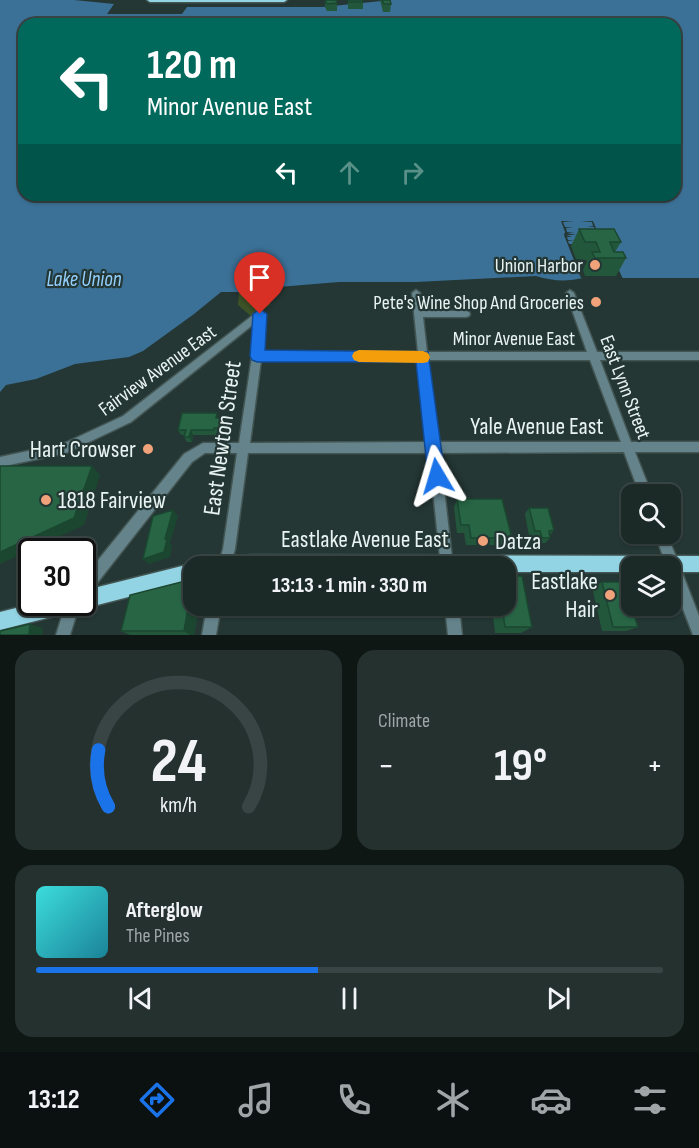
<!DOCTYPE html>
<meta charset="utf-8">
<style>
:root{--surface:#1b2927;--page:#24312f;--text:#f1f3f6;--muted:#a0a6a7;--line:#394544;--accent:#1a73e8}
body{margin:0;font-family:"Sofia Sans Condensed",sans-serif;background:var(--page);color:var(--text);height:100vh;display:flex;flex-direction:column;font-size:22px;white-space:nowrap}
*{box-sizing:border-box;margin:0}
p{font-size:20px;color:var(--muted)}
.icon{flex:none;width:33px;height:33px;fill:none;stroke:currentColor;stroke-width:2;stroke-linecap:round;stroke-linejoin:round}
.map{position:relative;height:635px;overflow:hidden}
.side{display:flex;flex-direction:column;gap:15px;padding:15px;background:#0f1715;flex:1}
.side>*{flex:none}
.hud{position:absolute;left:18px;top:18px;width:663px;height:183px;border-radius:18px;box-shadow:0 2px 4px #0004,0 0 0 2px var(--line);background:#00695c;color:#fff;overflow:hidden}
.fabs{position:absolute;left:621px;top:484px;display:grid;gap:12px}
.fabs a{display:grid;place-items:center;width:60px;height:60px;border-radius:12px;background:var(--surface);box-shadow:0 2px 4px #0004,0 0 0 2px var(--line);font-size:30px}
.speed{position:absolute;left:18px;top:538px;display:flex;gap:12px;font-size:30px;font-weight:700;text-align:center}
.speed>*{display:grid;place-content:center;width:78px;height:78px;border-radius:50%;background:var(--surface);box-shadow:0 2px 4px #0004,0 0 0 2px var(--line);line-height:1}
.speed .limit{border:3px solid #111;border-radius:9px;background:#fff;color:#111}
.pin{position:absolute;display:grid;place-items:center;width:51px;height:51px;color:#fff;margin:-62px -26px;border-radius:50% 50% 50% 0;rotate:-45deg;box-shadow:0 0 6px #0007}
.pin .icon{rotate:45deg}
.me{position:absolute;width:66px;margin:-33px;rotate:353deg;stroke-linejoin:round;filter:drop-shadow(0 0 4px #0008)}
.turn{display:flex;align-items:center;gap:21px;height:126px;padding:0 30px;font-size:27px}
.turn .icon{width:78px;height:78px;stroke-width:2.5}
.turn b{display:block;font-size:42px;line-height:51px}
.lanes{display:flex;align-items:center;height:57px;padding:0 30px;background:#0003;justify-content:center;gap:30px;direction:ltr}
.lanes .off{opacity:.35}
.big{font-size:45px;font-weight:700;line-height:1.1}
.side .card{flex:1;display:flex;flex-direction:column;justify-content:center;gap:9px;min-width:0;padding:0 21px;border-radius:18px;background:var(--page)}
.side .dial{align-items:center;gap:0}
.dial svg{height:156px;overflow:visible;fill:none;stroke:var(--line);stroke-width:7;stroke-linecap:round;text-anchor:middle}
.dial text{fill:var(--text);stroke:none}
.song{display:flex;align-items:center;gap:18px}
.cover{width:72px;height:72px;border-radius:9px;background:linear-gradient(135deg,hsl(180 70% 55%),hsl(190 70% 35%))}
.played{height:6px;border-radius:3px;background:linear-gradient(90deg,var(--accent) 45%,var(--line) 45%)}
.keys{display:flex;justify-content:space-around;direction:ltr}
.heat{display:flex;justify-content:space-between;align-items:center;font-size:33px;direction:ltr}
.side .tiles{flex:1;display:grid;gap:15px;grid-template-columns:1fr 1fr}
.card:last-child{grid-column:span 2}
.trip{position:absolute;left:183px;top:556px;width:333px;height:60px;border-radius:18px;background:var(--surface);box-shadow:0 2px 4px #0004,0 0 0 2px var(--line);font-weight:700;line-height:60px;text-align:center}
.tab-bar{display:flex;height:96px;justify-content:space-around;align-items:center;background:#0b1010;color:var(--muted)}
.tab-bar .icon{width:42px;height:42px}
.tab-bar .on{color:var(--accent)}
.tab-bar b{font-size:27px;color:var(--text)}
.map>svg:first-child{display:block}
</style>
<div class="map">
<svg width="699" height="635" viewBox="0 0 699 635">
<rect width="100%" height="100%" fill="#243734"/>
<path fill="#3d5327" d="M239,292L243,297L262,292L263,298L271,304L252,317L238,305Z"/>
<path fill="#3c7197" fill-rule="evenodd" d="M0,0H74L114,4L107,14H182L187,7H323L391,0H699V278H583C566,282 553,281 536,276L416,282H339L278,287L243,297L239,292H221L194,314L143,351L129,357L75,364L36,379L6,385L0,392ZM24,24H675V195H24Z"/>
<path fill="#243734" d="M561,221H574L563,222L565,227H573L566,228L567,232H575L567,233L576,235H566L572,237H567L568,240H574L568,241L569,244H574L595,230L594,227L587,226H593L592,222L580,221H593L598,233H602L623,279L581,278L564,235L565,232Z"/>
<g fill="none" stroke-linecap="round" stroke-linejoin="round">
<defs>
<path id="minor" d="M416,290L420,293L422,311H466L469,312L470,314L469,316L466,317H423L427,352H587L566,293L570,290L574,293L597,352H699V360H600L631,442H699V452H635L652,495H640L624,452L440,453L453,567H441L429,453H248L235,549L230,567H218L223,549L237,453H205L192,462L87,596L82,597V580L184,454L203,443H239L252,356L255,323L131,422L66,453L0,467V457L65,443L123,416L257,312H263L264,314L262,352H418L412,293ZM261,360H419L427,442L250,443ZM428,360H590L621,442H438Z
M655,534H667L699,616V635H693L670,575V567H667Z
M66,603H80L70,635H56Z
M207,606H221L216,635H202Z
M445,606H459L462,635H448Z"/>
<path id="major" d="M147,0H287L284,2H150Z
M251,555L699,556V572H670V567H632V572H506V567H203L205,561L211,559Z
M194,563L201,567H194V580L82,609L78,607L71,612L0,630V612L36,603H82V591Z"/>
</defs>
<use href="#minor" stroke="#435552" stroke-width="3"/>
<use href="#major" stroke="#435552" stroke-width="3"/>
<use href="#minor" fill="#64838b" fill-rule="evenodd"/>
<use href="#major" fill="#92d4e3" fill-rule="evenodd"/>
</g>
<path fill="#22573b" d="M325,0L337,3V11H327L325,7Z
M348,0H363V9H348Z
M380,0H390L391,4L390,12H383Z
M579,229L621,242L615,252L626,258L616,276H585L583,270L587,261L586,260L576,259L571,246Z
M219,418H225L227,423L226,433H216V435H193L192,442H187L184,437L185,435H181L178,430Z
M457,499L512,538L505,545H466L464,533H457L454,507Z
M529,508L554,530L550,535V538L545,543H537L535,536H529L525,514Z
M602,582L638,627L626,631H602L592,587Z
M194,606H199L194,635H130L121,631Z
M492,606H506L532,627L521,633H495Z"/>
<path fill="#1b4730" d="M225,418L227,423L226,433L224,428Z
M191,430L193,435L192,442L189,437Z
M92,466L100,475L84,525L0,564V552Z
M173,510L178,516L170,543L172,545L170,557L149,564L143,559Z
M193,579L194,606H199L194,635H190L184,631Z
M30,624L43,628L42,635H29Z"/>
<path fill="#276545" stroke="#1b4730" stroke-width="1.5" d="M325,0H336L337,3L327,4Z
M348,0H363V2H348Z
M382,0H390L391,4H384Z
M579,229H614L621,242H610L614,252H623L626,258H595L592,252H600L596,242H585Z
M182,413H217L216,418H225L224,428H214V430H191L189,437H184L186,430H178Z
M0,466H92L74,518L0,552Z
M457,499H502L512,538H471L469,525H461Z
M529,508H548L554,530L549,531L550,538H542L540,531H535Z
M173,510L165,539H167L164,552L143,559L153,516Z
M506,576H522L532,627H505L502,606H506Z
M193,579L184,631H121L130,595Z
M602,582H623L638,627H613Z
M30,624L29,635H0V631Z"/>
<path fill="#1a73e8" stroke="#114b97" stroke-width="1.5" d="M260,309L267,314L265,350L428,352L445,476L443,482L437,485L431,482L428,476L416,362H257L252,360L250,356L253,314Z"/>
<path fill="#f59e0b" d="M359,350L423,351L428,353L430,357L428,362L423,363L359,362L354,360L352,356L354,352Z"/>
<g fill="#f0a27a" stroke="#243734" stroke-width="2">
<circle cx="595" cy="265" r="6"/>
<circle cx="596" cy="302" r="6"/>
<circle cx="148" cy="449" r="6"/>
<circle cx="46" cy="500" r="6"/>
<circle cx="483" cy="541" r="6"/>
<circle cx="610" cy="595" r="6"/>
</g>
<g text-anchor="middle" stroke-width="4.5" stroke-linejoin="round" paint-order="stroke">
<g font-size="20" fill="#e8f4f2" stroke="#243734" text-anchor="end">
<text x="583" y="272">Union Harbor</text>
<text x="584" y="309">Pete's Wine Shop And Groceries</text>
</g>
<g font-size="20" fill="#e8f4f2" stroke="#243734">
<text x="514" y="345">Minor Avenue East</text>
<text transform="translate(157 370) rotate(-36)" y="7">Fairview Avenue East</text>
<text transform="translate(626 387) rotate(69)" y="7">East Lynn Street</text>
</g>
<g font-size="21" font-style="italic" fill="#93d0fe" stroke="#243734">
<text x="84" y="286">Lake Union</text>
</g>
<g font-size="24" fill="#e8f4f2" stroke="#243734">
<text x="537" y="434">Yale Avenue East</text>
<text transform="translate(222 438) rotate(-82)" y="8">East Newton Street</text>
<text x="365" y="547">Eastlake Avenue East</text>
</g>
<g font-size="24" fill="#e8f4f2" stroke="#243734" text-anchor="end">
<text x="136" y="457">Hart Crowser</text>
<text x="58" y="508" text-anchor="start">1818 Fairview</text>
<text x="495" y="549" text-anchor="start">Datza</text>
<text x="598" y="589">Eastlake<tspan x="598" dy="28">Hair</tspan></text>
</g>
</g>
</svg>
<div class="fabs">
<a><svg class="icon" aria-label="search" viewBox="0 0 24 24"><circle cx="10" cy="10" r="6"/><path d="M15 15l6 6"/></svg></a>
<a><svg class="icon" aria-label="layers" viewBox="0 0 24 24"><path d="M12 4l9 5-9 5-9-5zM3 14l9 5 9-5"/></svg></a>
</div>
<div class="speed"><div class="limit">30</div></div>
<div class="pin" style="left:260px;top:314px;background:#d93025"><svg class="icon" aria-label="arrive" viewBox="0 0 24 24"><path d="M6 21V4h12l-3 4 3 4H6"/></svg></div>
<svg class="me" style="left:437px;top:476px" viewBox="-20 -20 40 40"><path d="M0-17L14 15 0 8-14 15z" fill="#1a73e8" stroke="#fff" stroke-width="4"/></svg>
<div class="trip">13:13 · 1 min · 330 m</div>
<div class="hud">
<div class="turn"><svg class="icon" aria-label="left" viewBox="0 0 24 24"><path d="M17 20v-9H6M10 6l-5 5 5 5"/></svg><div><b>120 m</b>Minor Avenue East</div></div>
<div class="lanes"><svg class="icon" aria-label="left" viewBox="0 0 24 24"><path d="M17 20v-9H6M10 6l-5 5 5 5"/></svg><svg class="icon off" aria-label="ahead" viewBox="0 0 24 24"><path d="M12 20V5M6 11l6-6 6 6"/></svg><svg class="icon off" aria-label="right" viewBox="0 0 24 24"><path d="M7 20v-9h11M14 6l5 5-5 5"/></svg></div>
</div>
</div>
<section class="side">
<div class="tiles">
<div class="card dial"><svg viewBox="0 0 100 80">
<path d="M14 69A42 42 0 1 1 86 69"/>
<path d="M14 69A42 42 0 0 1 9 40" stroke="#1a73e8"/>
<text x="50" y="56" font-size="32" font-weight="700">24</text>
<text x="50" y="72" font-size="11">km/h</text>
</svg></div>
<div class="card"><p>Climate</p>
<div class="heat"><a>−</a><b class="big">19°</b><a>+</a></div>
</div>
<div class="card">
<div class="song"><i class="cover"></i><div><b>Afterglow</b><p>The Pines</p></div></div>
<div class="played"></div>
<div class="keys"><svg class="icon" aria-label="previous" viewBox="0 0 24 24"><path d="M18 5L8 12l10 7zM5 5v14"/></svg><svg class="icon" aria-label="pause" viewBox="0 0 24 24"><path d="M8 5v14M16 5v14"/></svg><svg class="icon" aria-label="next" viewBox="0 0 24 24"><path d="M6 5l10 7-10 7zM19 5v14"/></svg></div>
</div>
</div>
</section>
<nav class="tab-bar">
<b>13:12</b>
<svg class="icon on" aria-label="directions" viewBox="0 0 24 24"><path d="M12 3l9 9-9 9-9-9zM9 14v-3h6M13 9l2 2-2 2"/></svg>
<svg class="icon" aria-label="music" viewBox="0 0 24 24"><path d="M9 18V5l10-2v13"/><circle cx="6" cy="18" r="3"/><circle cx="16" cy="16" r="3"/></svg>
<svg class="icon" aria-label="phone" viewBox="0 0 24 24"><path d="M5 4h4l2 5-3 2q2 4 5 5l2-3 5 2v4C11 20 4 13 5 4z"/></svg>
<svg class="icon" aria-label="climate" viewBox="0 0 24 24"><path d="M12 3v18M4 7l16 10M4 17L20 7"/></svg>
<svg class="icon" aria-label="car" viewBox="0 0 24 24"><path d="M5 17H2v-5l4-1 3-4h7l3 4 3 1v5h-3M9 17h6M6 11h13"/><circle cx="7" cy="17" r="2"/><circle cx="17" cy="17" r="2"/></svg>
<svg class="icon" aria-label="filters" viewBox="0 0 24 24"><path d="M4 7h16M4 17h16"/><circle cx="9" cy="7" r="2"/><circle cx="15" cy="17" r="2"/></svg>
</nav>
